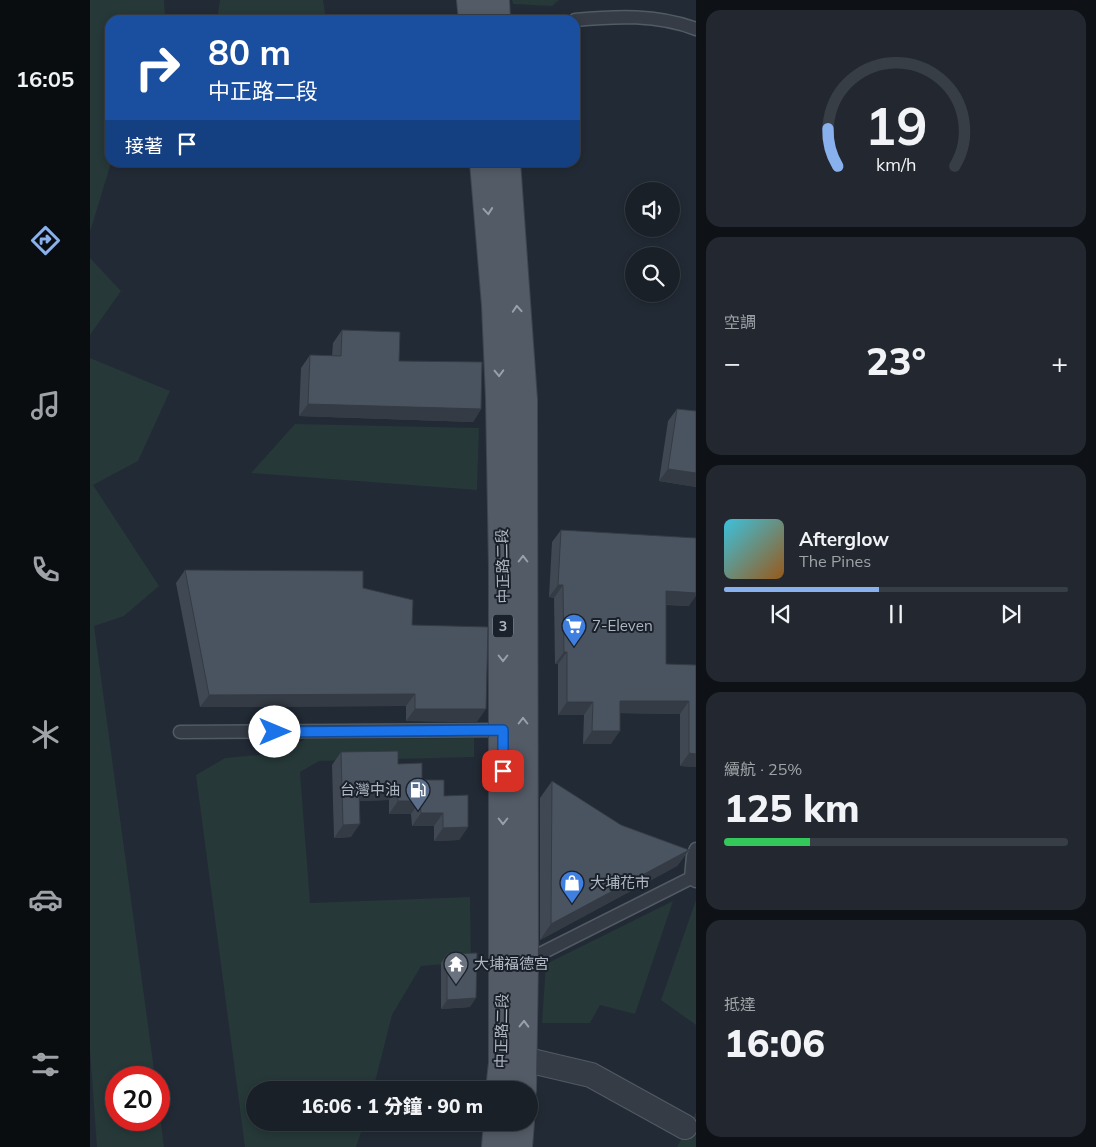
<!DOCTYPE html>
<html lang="zh-TW">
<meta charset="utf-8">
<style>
:root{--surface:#1a2028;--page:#232830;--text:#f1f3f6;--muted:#9fa3a8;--line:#383e45;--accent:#89b1ee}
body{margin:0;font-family:Mulish,"Noto Sans TC",sans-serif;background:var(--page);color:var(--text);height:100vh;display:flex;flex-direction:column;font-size:19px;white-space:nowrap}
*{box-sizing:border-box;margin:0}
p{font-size:16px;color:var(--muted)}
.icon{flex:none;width:28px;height:28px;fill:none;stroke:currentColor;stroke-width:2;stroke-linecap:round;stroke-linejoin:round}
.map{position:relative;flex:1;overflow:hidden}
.panel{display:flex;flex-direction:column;gap:10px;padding:10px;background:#0e1216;width:400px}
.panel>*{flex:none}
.guide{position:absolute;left:15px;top:15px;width:475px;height:152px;border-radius:15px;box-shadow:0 2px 8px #0003,0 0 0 1px var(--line);background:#1a4fa0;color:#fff;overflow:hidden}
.controls{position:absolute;left:535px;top:182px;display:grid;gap:10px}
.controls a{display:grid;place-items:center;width:55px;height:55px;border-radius:50%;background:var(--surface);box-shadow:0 2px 8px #0003,0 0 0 1px var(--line);font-size:25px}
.speed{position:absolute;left:15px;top:1066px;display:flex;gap:10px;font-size:25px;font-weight:700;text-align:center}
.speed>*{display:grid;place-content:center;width:65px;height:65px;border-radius:50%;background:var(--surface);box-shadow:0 2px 8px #0003,0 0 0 1px var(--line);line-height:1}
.speed .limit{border:8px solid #d22;background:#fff;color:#111}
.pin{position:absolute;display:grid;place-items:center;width:42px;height:42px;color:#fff;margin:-21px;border-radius:10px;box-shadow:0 2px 8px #0006}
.me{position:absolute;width:55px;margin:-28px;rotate:90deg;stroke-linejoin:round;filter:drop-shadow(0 0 4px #0008)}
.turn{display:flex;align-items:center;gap:18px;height:105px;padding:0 20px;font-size:22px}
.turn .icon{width:65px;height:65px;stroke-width:2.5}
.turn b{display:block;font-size:35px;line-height:42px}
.then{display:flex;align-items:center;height:48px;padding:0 20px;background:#0003;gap:10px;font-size:19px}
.big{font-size:38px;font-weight:800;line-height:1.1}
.panel .widget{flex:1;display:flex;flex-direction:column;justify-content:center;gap:8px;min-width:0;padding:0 18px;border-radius:15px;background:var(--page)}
.panel .dial{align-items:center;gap:0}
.dial svg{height:130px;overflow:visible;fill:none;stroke:var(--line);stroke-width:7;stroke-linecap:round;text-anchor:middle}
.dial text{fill:var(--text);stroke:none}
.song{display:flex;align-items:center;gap:15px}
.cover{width:60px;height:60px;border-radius:8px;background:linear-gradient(135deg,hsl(190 70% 55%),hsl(30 70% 35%))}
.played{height:5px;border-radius:2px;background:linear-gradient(90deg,var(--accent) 45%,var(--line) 45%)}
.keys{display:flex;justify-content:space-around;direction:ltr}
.heat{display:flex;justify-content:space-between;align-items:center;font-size:28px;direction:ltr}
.charge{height:8px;border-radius:4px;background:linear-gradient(90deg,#34c759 25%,var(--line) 0)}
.trip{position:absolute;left:156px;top:1081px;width:292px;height:50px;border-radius:25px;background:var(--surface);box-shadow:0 2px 8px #0003,0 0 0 1px var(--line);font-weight:800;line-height:50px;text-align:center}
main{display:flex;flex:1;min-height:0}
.menu{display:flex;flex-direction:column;width:90px;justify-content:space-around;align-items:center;background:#0a0d10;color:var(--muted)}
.menu .icon{width:35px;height:35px}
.menu .current{color:var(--accent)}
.menu b{font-size:22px;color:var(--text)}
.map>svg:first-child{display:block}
</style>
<main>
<nav class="menu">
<b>16:05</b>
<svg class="icon current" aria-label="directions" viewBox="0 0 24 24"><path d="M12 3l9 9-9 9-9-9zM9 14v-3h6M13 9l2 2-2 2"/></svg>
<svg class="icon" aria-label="music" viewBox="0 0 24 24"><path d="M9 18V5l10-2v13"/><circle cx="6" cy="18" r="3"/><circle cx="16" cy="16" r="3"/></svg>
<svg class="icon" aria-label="phone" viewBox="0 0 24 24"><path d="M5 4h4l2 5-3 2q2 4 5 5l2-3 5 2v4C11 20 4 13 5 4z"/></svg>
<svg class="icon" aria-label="climate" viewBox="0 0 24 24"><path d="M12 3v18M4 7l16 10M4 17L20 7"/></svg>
<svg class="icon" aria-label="car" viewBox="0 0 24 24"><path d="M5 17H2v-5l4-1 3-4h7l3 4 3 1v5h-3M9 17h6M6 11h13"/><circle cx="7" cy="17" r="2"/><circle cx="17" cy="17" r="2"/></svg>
<svg class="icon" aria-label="filters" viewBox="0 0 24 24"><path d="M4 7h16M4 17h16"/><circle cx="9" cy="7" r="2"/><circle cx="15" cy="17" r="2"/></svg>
</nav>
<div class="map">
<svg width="606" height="1147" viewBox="0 0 606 1147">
<rect width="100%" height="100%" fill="#222a35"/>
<path fill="#263838" d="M0,0H74L75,16L105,20H20L21,163L0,232Z
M130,0H233L236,20H127Z
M422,0H469L462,6L423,4Z
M262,163L168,166L167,163L262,162Z
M0,258L31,291L0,335Z
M0,358L80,391L48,461L3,485L69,586L34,616L4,626L65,1077L26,1078V1120H69V1107L74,1147H7L0,1051Z
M205,424L389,428L387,490L161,473Z
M384,738V757L229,761L210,772L220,903L380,897L381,962L331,966L302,1015L283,1090H165V1122L274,1123L266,1147H155L106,775L135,758L192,753L215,739Z
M606,900V1025L571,1000Z
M583,901L545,1014L510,1005L500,1023H452L456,964Z
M606,1112V1147H587Z"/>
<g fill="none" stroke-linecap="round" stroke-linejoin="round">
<defs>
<path id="service" d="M485,20C526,16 567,14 606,29
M90,732L413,730
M606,849L603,856L601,878L606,881
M434,962L601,878"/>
<path id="minor" d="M433,1059L501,1075L595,1127"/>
<path id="primary" d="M381,0L383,20
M405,0L406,20
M394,162L406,305L410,398L413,568V1063L410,1090
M416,162L433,400L434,962L432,1090
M406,1147L408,1122
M428,1147L430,1122"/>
</defs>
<use href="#service" stroke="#525a64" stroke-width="15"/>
<use href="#minor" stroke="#525a64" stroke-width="26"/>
<use href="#primary" stroke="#3e4550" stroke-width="30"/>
<use href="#service" stroke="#353c46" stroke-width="12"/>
<use href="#minor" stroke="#353c46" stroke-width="24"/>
<use href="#primary" stroke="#535b66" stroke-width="28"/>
</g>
<path fill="#404853" d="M252,330L309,361L391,409L383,422L209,416L211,368L220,355L242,356L243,343Z
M587,409L606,411V487L569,481L578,421Z
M471,530L599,606L576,605V664L606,665V767L590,766V714L530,713L521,744H493L494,715H468V664H465L464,598L459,597L462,542Z
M95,570L273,588L387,722L316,721V706L110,707L86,583Z
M251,752L308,764L354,796L378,827L369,840L344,841V826H322L321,814H299V800L270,801L261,837L244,838L242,765Z
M462,781L531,825L599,850L587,866L450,940V798Z
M357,954L380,1007L351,1009V963Z"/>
<path fill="#343b44" d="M218,404L391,409L383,422L209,416Z
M578,469L606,473V487L569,481Z
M468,585H473L464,598L459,597Z
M576,591L606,593V596L599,606L567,604Z
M474,652H477L468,664H465Z
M325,694L316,706L110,707L119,695Z
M530,701H599L590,714L521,713Z
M477,702H503L494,715H468Z
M325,709H396L387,722L316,721Z
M502,731H530L521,744H493Z
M599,753L606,754V767L590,766Z
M308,788L299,800L261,801L269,789Z
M308,801H330L321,814H299Z
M331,813H353L344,826H322Z
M270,824L261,837L244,838L253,825Z
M378,827L369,840L344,841L353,828Z
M599,850L587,866L450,940L461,924Z
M386,998L380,1007L351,1009L357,1000Z"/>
<path fill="#4a5461" stroke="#343b44" d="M252,330L310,332L309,361L392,362L391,409L218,404L220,355L251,356Z
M587,409L606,411V473L578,469Z
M471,530L606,538V593L576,591V664L606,665V754L599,753V701H530V731H502L503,702H477V652H474L473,585H468Z
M95,570L273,571V588L323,600L322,625L398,627L396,709H325V694L119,695Z
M308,751V764L332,763V780H354V796L378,795V827L353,828V813H331L330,801H308V788L269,789L270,824L253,825L251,752Z
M462,781L531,825L599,850L461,924Z
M387,953L386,998L357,1000V954Z"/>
<defs><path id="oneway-chevron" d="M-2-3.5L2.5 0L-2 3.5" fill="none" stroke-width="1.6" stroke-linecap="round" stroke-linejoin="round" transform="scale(1.25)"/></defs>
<g stroke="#98a0ac">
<use href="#oneway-chevron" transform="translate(398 211) rotate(85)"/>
<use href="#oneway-chevron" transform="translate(427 309) rotate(-94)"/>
<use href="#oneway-chevron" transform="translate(409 373) rotate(88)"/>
<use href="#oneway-chevron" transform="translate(433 559) rotate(-90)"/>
<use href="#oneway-chevron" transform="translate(413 658) rotate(90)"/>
<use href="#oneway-chevron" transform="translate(433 721) rotate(-90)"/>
<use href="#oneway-chevron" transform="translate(413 821) rotate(90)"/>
<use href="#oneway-chevron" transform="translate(434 1024) rotate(-89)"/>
</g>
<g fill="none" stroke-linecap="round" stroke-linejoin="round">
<defs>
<path id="route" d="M185,732L413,730V771"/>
</defs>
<use href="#route" stroke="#114b97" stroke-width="12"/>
<use href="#route" stroke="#1a73e8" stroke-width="9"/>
</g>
<defs>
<symbol id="supermarket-pin" viewBox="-11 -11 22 30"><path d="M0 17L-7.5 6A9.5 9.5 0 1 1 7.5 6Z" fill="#3f7fe0" stroke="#1a212a"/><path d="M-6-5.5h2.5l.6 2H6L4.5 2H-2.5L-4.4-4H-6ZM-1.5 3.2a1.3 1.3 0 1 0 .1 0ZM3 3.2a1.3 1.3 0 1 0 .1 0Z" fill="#fff"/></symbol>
<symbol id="fuel-pin" viewBox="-11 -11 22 30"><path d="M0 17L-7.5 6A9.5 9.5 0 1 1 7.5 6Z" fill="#5c6f8a" stroke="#1a212a"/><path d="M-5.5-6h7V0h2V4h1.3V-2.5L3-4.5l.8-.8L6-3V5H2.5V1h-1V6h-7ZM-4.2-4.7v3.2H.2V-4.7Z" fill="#fff"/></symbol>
<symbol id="shop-pin" viewBox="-11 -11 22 30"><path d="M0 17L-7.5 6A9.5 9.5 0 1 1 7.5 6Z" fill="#3f7fe0" stroke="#1a212a"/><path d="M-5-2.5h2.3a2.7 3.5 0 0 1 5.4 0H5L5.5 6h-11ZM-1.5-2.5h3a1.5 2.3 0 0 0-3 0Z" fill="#fff"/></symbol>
<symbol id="temple-pin" viewBox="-11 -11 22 30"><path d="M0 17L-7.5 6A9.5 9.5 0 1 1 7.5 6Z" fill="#6b7280" stroke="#1a212a"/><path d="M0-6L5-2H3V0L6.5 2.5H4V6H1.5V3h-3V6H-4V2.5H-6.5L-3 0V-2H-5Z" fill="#fff"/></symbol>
</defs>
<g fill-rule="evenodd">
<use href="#supermarket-pin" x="470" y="612" width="28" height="38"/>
<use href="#fuel-pin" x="314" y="776" width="28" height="38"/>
<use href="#shop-pin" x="468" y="869" width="28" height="38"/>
<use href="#temple-pin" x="352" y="950" width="28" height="38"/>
</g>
<g text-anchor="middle" stroke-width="4" stroke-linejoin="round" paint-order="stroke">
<rect fill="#1a212a" stroke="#828a95" stroke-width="1" x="403" y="614.5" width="20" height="23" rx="4"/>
<g font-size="14" font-weight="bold" fill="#afb7c3">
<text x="413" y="631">3</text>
</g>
<g font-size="15" fill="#afb7c3" stroke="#1a212a">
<text transform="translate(413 566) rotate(-91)" y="5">中正路二段</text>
<text transform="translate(412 1031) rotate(-89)" y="5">中正路二段</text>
</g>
<g font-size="15" fill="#afb7c3" stroke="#1a212a" text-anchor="start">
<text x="502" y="631">7-Eleven</text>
<text x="310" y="795" text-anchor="end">台灣中油</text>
<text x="500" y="888">大埔花市</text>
<text x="384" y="969">大埔福德宮</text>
</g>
</g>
</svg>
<div class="controls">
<a><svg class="icon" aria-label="sound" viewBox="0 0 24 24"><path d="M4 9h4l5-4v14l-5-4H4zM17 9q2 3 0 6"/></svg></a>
<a><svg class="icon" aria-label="search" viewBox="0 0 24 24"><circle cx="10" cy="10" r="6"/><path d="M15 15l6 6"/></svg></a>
</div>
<div class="speed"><div class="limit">20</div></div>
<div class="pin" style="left:413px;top:771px;background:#d93025"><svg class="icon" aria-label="arrive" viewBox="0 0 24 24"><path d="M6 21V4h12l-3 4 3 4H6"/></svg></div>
<svg class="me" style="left:185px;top:732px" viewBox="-20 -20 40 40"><circle r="19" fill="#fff"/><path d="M0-13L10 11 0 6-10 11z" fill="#1a73e8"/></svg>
<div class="trip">16:06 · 1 分鐘 · 90 m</div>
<div class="guide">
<div class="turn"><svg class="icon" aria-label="right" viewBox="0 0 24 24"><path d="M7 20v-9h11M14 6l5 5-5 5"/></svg><div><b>80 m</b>中正路二段</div></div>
<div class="then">接著<svg class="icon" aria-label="arrive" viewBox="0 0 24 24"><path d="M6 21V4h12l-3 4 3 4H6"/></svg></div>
</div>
</div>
<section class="panel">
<div class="widget dial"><svg viewBox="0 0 100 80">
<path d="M14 69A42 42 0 1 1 86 69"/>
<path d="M14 69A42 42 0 0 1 8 46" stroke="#89b1ee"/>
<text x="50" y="56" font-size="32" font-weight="700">19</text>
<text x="50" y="72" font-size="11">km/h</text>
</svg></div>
<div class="widget"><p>空調</p>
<div class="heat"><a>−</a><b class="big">23°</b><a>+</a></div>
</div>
<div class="widget">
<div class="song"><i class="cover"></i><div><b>Afterglow</b><p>The Pines</p></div></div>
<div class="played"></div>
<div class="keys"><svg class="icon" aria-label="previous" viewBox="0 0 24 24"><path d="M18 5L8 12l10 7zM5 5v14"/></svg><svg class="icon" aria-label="pause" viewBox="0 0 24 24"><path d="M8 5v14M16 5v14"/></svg><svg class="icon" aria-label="next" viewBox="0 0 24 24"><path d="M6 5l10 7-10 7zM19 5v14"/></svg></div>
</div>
<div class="widget"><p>續航 · 25%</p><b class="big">125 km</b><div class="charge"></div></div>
<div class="widget"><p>抵達</p><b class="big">16:06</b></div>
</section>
</main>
